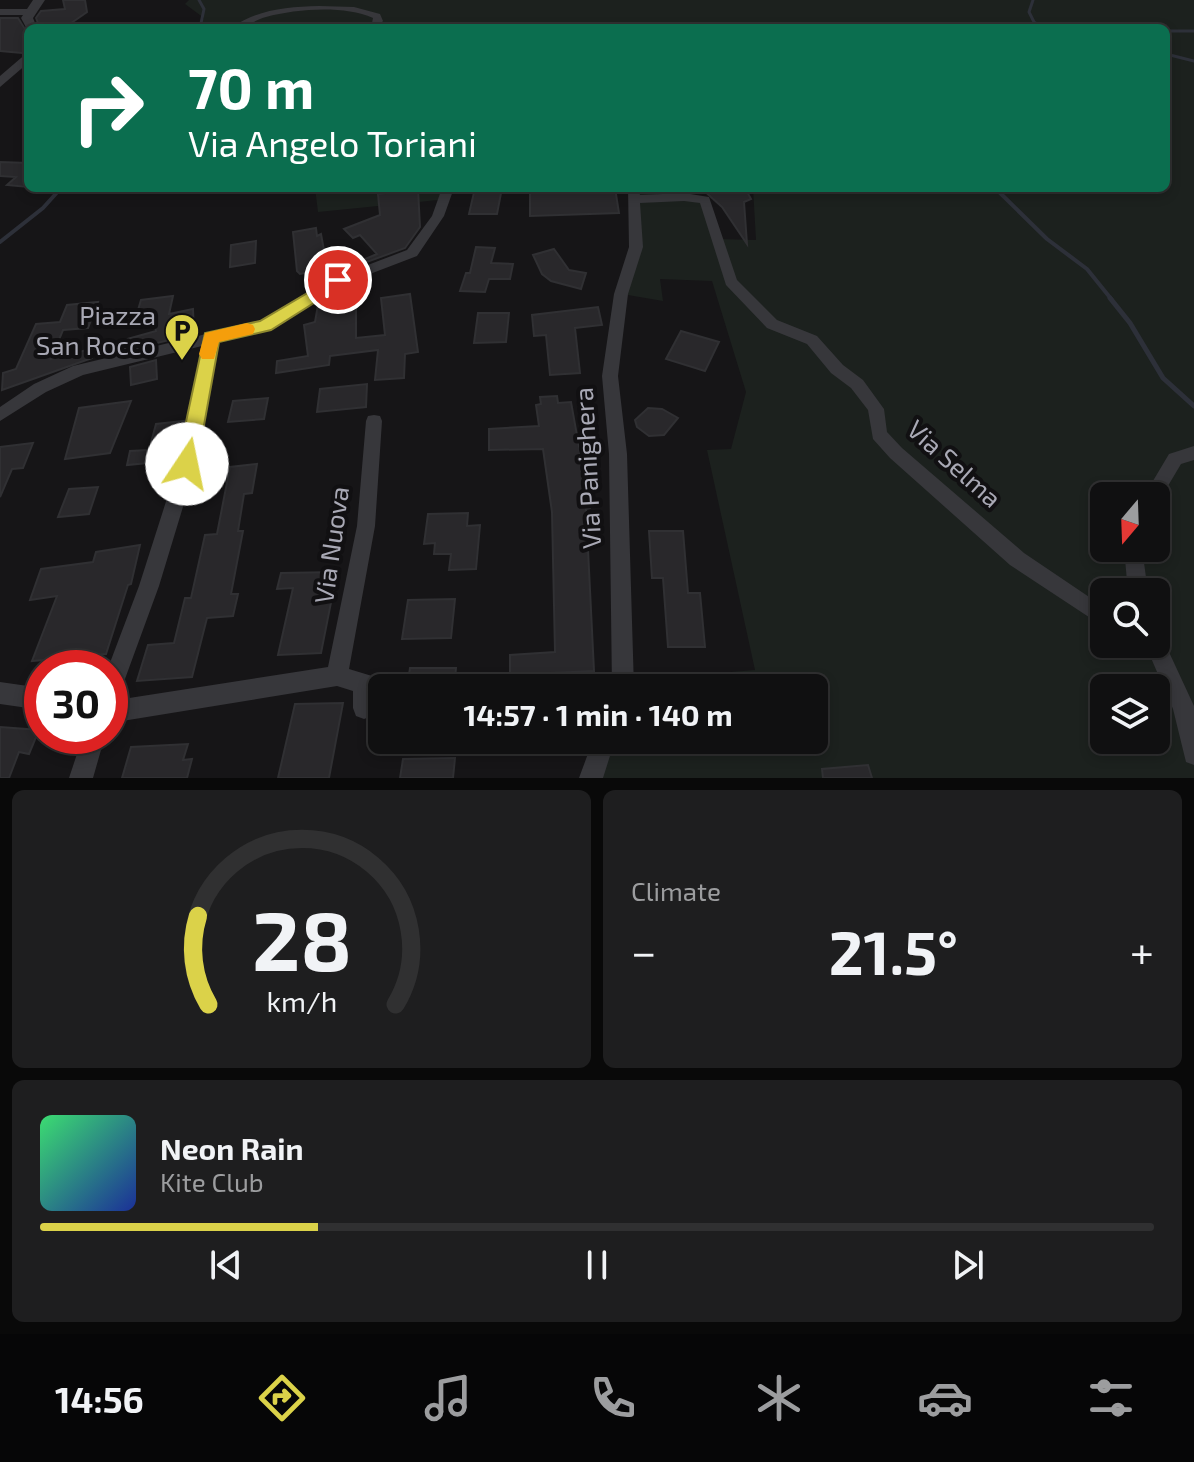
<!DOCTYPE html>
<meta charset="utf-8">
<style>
:root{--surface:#101011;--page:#1e1e1f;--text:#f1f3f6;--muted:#9c9d9f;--line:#303031;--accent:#dbd249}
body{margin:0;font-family:"Exo 2",sans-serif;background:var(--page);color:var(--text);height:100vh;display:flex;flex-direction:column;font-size:30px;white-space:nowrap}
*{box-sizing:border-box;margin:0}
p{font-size:26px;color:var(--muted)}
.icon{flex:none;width:44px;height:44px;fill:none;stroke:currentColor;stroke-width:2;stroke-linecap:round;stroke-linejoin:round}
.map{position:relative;height:778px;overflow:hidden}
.details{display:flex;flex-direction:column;gap:12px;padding:12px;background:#090909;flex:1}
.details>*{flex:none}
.hud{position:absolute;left:24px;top:24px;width:1146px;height:168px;border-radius:12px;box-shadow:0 4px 12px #0003,0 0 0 2px var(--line);background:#0b6e4f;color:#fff;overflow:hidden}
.needle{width:52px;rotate:199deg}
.buttons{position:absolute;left:1090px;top:482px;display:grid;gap:16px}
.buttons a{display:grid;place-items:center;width:80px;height:80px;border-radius:12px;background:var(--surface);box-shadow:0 4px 12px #0003,0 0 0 2px var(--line);font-size:40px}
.speed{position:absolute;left:24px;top:650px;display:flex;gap:16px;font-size:40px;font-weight:700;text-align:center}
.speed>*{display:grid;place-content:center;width:104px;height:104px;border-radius:50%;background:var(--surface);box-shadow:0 4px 12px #0003,0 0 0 2px var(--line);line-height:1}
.speed .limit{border:12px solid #d22;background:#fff;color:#111}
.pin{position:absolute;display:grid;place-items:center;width:68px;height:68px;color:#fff;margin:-34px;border:4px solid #fff;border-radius:50%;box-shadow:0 2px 8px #0007}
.me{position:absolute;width:88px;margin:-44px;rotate:11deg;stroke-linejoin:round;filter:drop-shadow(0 0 6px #0008)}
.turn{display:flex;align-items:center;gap:28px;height:168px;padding:0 32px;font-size:36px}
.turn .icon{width:104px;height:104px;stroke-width:2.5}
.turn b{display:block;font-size:56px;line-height:68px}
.big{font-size:60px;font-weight:700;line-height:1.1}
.details .widget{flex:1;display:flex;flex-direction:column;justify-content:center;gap:12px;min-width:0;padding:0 28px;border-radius:12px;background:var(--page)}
.details .dial{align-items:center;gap:0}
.dial svg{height:208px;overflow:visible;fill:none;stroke:var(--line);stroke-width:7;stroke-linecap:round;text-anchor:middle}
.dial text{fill:var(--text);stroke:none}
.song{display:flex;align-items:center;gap:24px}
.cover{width:96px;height:96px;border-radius:12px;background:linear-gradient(135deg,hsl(140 70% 55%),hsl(230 70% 35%))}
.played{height:8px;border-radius:4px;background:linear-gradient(90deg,var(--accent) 25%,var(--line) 25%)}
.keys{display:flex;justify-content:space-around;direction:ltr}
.heat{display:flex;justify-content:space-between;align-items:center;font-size:44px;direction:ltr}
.details .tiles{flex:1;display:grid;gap:12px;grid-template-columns:1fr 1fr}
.widget:last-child{grid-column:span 2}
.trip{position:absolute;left:368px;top:674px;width:460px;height:80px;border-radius:12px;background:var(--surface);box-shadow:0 4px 12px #0003,0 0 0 2px var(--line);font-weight:700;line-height:80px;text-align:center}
.tabs{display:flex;height:128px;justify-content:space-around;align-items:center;background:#060607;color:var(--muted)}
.tabs .icon{width:56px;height:56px}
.tabs .current{color:var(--accent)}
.tabs b{font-size:36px;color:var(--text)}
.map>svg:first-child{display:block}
</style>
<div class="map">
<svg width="1194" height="778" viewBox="0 0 1194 778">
<rect width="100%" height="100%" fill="#161517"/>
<path fill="#1c211e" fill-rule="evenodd" d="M189,0H1194V778H602L614,740H814V688H631L634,680L755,670L707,450L731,449L746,392L712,281L660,279L663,301L622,294L637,248L634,188H661L655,198L705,200L717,239L756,240L753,188H1166V28H196L204,18L185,4ZM1104,496H1156V548H1104ZM1104,592H1156V644H1104ZM1104,688H1156V740H1104Z
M315,188H444L438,200L318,212Z"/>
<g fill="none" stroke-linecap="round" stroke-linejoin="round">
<path stroke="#2d3039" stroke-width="3" d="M199,0L204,9L200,28
M1033,0L1029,12L1034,22L1043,28
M1166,31H1194
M1166,54L1194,61"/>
<path stroke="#2d3039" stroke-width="4" d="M995,188L1047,239L1087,269L1112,300
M0,242L43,208L61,188"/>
<path stroke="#2d3039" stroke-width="5" d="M1110,298L1130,323L1163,378L1194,406"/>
</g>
<path fill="#29282b" stroke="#303033" stroke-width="2" d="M63,0H85L87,12L64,28H40L36,18L41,11L65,9Z
M0,18H18L28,34V49L22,53L0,51Z
M0,162L28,163V187L7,185L16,177L0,176Z
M475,188H502L497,214H469Z
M530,188H615L619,213L530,216Z
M701,188H745L751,199L744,202L747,244L722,207Z
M418,189L420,227L405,248L356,266L353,264L377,254L360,235L353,238L344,229L380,215L378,194Z
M316,228L317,236L321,234L329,277L306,283L305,273L300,274L297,271L293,232Z
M256,241L255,263L230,267L231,245Z
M476,247L495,248L491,263L513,264L510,279H489L485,292L460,291L466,273H470Z
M554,249L569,270L586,273L581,289L551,281L542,274L533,255Z
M410,294L418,352L405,354L404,378L375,380L378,350L330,356L329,365L276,373L277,361L308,356L304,325L315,322L318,305L356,300V338L385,335L381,298Z
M173,296L169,314L193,309L194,334L120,352V341L156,331L154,321L125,324L129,311L138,310L141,300Z
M98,302L88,328L63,330L51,359L91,349L92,358L2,390L3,373L16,369L36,324L60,322L67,305Z
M598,307L602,325L575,328L580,373L550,375L546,335L534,336L532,315Z
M478,313H509L506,342L474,343Z
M681,331L719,342L705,371L666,359Z
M156,360L157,379L131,385L130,367Z
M367,384L366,407L317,412L320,389Z
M557,396L558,403L571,402L590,508L586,509L594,671L551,673V688H510V655L555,652L552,512L543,449L489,450V429L539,426L536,405L541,404L540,397Z
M268,398L264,419L228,422L233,401Z
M131,401L110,453L65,459L79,408Z
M648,408L662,409L678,418L664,435L649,436L637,427L635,420Z
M184,421L179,443L172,444L168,461L127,465L130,451L149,450L156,424Z
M33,443L23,468L12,469L0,497V447Z
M257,464L252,493L244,494L238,531H243L231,594H238L233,616L207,618L192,677L137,681L148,645L174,643L185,598H191L205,535L217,534L230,467Z
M98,487L89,514L58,517L69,489Z
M468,513L467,526L480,525L476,569L449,570L451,554H434L435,543L424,544L428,514Z
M649,531H683L688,593H700L705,647H668L663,578H652Z
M140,545L131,584L128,585L106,654L32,661L57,596L30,600L41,569L93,562L96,552Z
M337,572L321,653L278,655L293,588L277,589L281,573Z
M455,599L451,638L402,639L408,600Z
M410,668H456L454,688H407Z
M343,703L329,778H278L295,704Z
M0,727L39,730L29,754L19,752L9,778H0Z
M188,744L183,760L192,759L187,778H122L131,747Z
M455,758L453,778H400L403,759Z
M868,765L872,778H823L822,769Z"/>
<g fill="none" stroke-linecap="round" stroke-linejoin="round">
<path fill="#37373b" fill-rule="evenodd" d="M319,6L354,7L380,14L383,21L377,28H371L373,18C343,5 297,9 266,17C252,21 248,28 231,28C258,9 287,7 319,6Z
M0,9H30L35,12L30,15H0Z
M442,188H454L444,216L417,256L336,287L270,329L218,342L196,464L159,586L118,698L110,701V668H108L139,586L178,464L202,346L83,375L46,392L0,421V407L34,384L73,366L260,321L326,281L407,250L432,216Z
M628,188H638L640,195L684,193L709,197L737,280L777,320L817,336L843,365L863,380L884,409L887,432L902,448L1024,553L1104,607V627L1010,565L890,458L873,439L868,410L851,388L831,373L807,344L767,328L726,285L700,203L684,201L640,203L643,247L628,294L618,376L627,454L634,688H612L609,454L602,376L614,294L629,247Z
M374,415L380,416L382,421L375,526L349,669L372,676C377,688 377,704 372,716L364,719L356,716L353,708V691L337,686L110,723V701L328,667L357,526L366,421L368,416Z
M1194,446V460L1181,464L1159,501L1156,502V496H1144L1169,454Z
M1124,548H1142L1148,592H1128Z
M1156,635L1162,637L1194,706V765L1186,762L1173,709L1145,644H1156Z
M0,682L42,688V710L0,704Z
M83,736H105L93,778H69Z
M593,740H615L603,778H579Z"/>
<path fill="#37373b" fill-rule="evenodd" d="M33,0H45L33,18L37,28H28V31L21,18Z
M28,52V63L0,87V76Z"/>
</g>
<path fill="#dbd249" stroke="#8e882f" stroke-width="2" d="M338,275L346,280L344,284L271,330L219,342L197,464L194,470H180L177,464L205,333L260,321Z"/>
<path fill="#f59e0b" d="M247,323L253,325L255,329L253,334L219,342L214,359H202L199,354L205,333Z"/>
<defs>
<symbol id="parking-pin" viewBox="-11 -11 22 30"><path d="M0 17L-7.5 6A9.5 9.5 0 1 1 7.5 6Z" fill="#dbd249" stroke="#111012"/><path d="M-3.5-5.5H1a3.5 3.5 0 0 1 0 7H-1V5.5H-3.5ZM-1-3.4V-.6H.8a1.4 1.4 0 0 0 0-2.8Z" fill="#111"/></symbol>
</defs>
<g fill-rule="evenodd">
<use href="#parking-pin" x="162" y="311" width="40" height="54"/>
</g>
<g text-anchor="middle" stroke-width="8" stroke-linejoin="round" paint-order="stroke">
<g font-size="26" fill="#a9a9b5" stroke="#111012" text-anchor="end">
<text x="156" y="325">Piazza<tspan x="156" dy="30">San Rocco</tspan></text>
</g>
<g font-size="26" fill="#a9a9b5" stroke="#111012">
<text transform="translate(954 464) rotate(42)" y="9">Via Selma</text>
<text transform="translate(588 468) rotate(-93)" y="9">Via Panighera</text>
<text transform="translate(332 545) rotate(-82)" y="9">Via Nuova</text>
</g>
</g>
</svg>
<div class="buttons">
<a><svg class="needle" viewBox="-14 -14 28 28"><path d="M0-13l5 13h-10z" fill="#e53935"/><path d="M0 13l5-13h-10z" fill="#9c9d9f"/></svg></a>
<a><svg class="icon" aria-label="search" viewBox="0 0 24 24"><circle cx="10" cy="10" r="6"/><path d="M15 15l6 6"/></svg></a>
<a><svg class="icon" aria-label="layers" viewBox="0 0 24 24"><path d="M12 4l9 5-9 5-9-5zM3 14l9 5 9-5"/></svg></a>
</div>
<div class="speed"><div class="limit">30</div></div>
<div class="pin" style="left:338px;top:280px;background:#d93025"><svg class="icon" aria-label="arrive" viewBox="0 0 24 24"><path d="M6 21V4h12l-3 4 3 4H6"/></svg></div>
<svg class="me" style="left:187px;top:464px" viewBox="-20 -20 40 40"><circle r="19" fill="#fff"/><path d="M0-13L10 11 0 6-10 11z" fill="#dbd249"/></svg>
<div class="trip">14:57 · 1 min · 140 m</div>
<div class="hud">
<div class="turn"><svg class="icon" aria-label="right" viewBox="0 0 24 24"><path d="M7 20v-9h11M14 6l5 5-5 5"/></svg><div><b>70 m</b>Via Angelo Toriani</div></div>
</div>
</div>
<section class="details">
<div class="tiles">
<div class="widget dial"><svg viewBox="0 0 100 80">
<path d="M14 69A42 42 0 1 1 86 69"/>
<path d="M14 69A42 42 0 0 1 10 35" stroke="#dbd249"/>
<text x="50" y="56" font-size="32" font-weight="700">28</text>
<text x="50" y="72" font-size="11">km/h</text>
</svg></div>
<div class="widget"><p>Climate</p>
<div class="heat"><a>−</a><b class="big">21.5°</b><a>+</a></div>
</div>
<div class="widget">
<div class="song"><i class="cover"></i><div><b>Neon Rain</b><p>Kite Club</p></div></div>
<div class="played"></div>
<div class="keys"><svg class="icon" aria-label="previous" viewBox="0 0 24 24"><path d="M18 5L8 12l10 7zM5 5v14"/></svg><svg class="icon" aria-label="pause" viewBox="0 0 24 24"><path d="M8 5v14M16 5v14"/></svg><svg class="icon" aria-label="next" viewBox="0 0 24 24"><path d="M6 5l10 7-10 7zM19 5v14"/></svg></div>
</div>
</div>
</section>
<nav class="tabs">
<b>14:56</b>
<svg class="icon current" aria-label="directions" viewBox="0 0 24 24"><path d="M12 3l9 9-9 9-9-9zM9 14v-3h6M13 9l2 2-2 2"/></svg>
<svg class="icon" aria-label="music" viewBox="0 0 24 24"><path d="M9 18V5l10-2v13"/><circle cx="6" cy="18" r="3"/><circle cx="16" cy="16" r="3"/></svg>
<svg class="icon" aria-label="phone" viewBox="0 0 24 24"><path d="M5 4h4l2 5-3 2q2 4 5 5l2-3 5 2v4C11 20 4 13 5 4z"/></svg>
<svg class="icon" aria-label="climate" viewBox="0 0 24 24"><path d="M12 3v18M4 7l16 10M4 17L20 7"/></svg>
<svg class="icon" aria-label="car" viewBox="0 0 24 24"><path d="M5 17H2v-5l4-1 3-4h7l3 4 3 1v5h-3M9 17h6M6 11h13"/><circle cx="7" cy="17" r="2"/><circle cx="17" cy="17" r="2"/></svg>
<svg class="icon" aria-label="filters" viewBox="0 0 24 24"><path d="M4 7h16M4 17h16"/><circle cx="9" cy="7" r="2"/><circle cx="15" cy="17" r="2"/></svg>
</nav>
